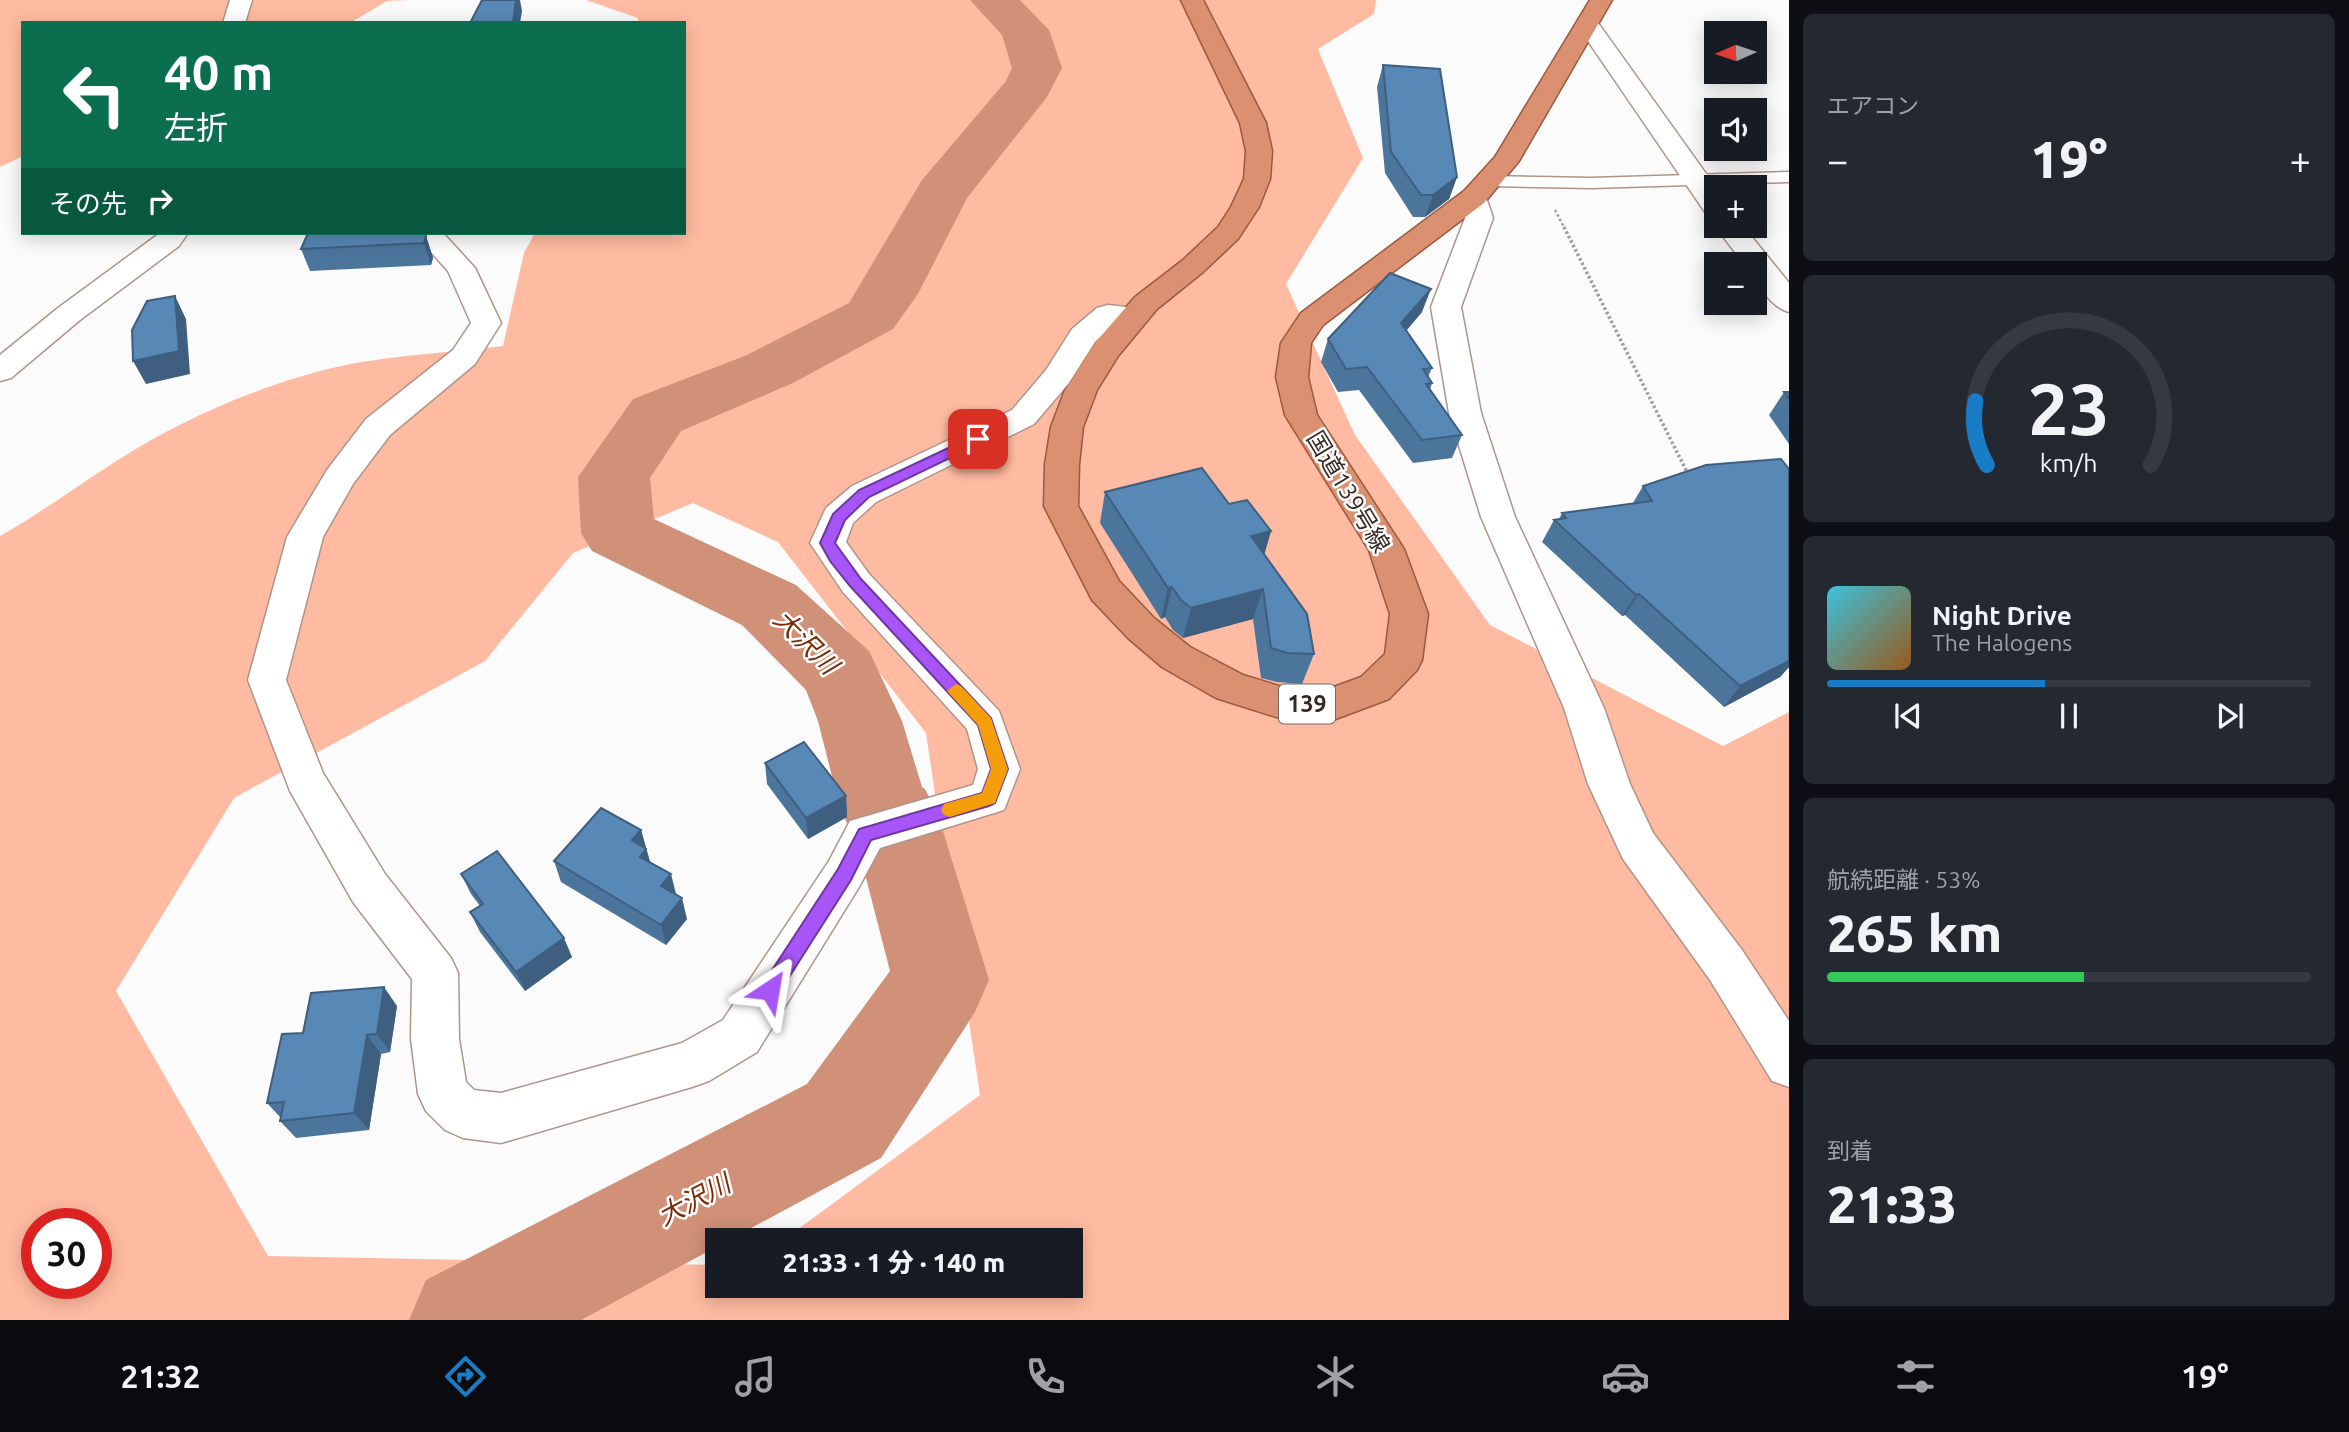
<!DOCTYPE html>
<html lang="ja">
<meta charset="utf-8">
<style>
:root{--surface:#171b24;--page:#242831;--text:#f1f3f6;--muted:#9ea1a6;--line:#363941;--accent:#197cc7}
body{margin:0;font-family:Ubuntu,"Noto Sans JP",sans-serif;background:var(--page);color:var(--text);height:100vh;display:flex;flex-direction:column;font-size:26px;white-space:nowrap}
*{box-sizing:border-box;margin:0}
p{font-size:23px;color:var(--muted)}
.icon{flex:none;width:38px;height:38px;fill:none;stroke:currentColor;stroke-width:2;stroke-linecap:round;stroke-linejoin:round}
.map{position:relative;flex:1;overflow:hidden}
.panel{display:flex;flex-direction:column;gap:14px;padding:14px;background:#0d0f14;width:560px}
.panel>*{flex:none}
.top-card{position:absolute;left:21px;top:21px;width:665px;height:214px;border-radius:0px;box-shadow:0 4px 18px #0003;background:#0b6e4f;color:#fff;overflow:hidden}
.needle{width:46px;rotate:267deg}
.fabs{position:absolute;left:1704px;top:21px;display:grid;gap:14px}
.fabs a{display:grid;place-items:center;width:63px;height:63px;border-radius:0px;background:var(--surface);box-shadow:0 4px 18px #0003;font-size:35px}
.speed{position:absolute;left:21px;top:1208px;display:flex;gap:14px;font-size:35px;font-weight:700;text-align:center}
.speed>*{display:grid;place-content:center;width:91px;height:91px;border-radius:50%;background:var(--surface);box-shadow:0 4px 18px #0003;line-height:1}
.speed .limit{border:10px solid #d22;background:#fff;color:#111}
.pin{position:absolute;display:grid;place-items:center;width:60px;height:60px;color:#fff;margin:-30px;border-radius:14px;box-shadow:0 4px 10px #0006}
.me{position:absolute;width:77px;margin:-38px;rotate:33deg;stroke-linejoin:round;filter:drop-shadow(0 0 5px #0008)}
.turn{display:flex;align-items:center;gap:24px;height:147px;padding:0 28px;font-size:32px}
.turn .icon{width:91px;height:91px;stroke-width:2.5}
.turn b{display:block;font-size:49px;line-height:60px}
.then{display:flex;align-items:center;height:66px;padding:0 28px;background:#0003;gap:14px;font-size:26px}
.big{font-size:52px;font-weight:800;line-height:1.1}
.panel .widget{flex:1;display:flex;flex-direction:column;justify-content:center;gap:10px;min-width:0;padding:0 24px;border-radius:10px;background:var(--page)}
.panel .dial{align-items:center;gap:0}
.dial svg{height:182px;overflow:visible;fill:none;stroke:var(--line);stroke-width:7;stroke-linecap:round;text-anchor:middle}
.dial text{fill:var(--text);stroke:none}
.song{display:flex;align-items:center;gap:21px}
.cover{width:84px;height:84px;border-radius:10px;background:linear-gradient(135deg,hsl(190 70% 55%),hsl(30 70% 35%))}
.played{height:7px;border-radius:4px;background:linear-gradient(90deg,var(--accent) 45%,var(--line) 45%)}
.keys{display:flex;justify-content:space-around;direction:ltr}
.heat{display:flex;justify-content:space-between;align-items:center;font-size:38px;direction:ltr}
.charge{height:10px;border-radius:5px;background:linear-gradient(90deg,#34c759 53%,var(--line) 0)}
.trip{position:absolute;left:705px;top:1228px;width:378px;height:70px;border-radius:0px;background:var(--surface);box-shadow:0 4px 18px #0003;font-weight:800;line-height:70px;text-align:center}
.tab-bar{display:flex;height:112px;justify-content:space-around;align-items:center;background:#090b0e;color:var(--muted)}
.tab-bar .icon{width:49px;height:49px}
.tab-bar .selected{color:var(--accent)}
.tab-bar b{font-size:32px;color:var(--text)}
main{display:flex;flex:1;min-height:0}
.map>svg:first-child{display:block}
</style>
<main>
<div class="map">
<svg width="1789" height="1320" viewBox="0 0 1789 1320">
<rect width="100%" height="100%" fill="#fbfbfb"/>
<path fill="#ffbba1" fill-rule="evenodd" d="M0,0H407L387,1L350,23H23V156L0,167Z
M586,0H1376L1374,14L1318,49L1363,158L1286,284L1355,435L1490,625L1723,746L1789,712V1320H0V536C57,504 108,462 166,432C223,402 287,377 350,364C400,355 452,352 503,346L524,253L535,233H684V23H638V18ZM693,503L778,542L926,733L980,1095L782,1241H1071V1286H718L717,1265L268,1256L116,991L234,798L485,661L573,553ZM37,1223H96V1283H37Z"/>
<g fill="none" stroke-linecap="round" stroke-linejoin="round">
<path fill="#d19078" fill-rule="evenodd" d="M970,0H1020L1049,30L1062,68L1047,97L967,198L918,294L893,329L793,383L681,431L650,478L654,519L796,585L869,651L902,721L922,787L925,789L938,815L989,980L975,1012L881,1158L727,1241H718V1246L581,1320H409L426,1280L807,1084L890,971L856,839L841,812L818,721L806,690L742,625L592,551L581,533L578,477L633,399L747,355L849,303L922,180L1006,81L1012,68L1002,35Z"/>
<defs>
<path id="service" d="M1789,172V182L1591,188L1489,186L1480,181L1489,176L1591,178Z"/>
<path id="minor" d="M230,0H252L245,23H223Z
M1588,18L1596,20L1717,189V217L1707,215L1577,25L1580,20Z
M1474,189L1484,191L1493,218L1461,307L1481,413L1515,517L1604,708L1630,784L1653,833L1742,950L1789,1021V1087L1772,1081L1710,980L1623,859L1588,784L1564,708L1481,517L1449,413L1431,307L1465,218L1460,197L1464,191Z
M1717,224V226H1743L1789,283V312C1770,307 1755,283 1755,264H1744L1715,226Z
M160,233H188L179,246L80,320L11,378L0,381V355L58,308Z
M414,233H443L475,268L501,323L475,364L390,435L353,484L323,537L286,680L323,773L385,874L451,958L458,973L459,1039L466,1082L474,1090L501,1093L682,1043L723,1020L829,861L850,821L973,785L978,769L967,729L843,592L810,543L826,508L852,486L1012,410L1046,370L1072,329L1097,308L1108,305L1145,309L1149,315L1145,321L1115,323L1095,342L1069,383L1034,424L876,502L853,523L846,542L869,574L999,711L1020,769L1004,810L880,848L859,887L757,1052L709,1081L692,1087L501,1143L463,1138L445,1130L426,1111L418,1094L411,1039L412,979L353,902L290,791L248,680L287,537L327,470L366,419L453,350L471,323L448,271Z"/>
<path id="trunk" d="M1181,0H1203L1266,123L1272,151L1270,179L1259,207L1238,239L1203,272L1157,309L1118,356L1097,390L1083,427L1079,464L1078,506L1119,581L1154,618L1190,647L1243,675L1289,689L1331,688L1361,677L1385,654L1390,614L1369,550L1285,415L1276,377L1281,343L1301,313L1464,191L1495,157L1590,0H1612L1519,161L1484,203L1323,325L1311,343L1308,377L1317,415L1404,549L1428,614L1422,660L1417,670L1389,699L1333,720L1289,721L1216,698L1162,667L1128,638L1092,600L1044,506L1045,464L1051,427L1065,390L1094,344L1135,297L1183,260L1218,227L1231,207L1244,179L1246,151L1240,123Z"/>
</defs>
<use href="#service" stroke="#b19489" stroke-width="3"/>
<use href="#minor" stroke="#b19489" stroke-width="3"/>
<use href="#trunk" stroke="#9b593f" stroke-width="3"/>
<path stroke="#a19c9a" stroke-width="2.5" stroke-dasharray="2.5 2.5" stroke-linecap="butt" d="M1555,210L1565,229"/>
<path stroke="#a19c9a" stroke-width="3.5" stroke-dasharray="2.5 2.5" stroke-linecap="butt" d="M1564,227L1688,474"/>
<use href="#service" fill="#fff" fill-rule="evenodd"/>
<use href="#minor" fill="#fff" fill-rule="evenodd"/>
<use href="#trunk" fill="#dc9072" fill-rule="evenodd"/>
</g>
<path fill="#4c759c" d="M1383,65L1457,177L1449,199L1425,217H1413L1385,173L1377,87Z
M426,236L433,258L431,265L310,271L301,249Z
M1422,312L1406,331L1432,368L1428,377L1432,383L1430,390L1462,435L1452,458L1413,463L1359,390L1338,392L1321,362L1328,339Z
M1784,392H1789V444L1769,415Z
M1789,469V667L1780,677L1724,707L1625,615L1622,616L1542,542L1554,520L1559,519L1562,513L1633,503L1643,486Z
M1105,492L1229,504L1271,531L1264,555L1314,654L1302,684L1277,682L1261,678L1253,619L1183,638L1173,630L1165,617L1161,619L1100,523Z
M765,763L846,796L847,817L808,839L767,784Z
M641,830L650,862L676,894L687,919L666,945L561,882L554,861Z
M461,874L572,957L525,991L480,932L470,912L480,906L471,894Z
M397,1006L390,1052L381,1054L369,1130L296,1138L280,1121V1117L267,1103L303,1033Z"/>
<path fill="#3e5f7f" d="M516,0H520L522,11L520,23H513Z
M1457,177L1449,199L1425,217L1433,195Z
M426,236L433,258L431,265L424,243Z
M1431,289L1422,312L1393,346L1401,323Z
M175,296L186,319L190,374L146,384L133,361Z
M1271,531L1262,562L1251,536Z
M1172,587L1165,617L1161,619L1168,588Z
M1263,589L1253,619L1183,638L1191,608Z
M1639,594L1625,615L1622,616L1636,595Z
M1789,661V667L1780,677L1724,707L1740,686Z
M846,796L847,817L808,839L806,818Z
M641,830L652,869L646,877L632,840Z
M671,874L676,894L661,886Z
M682,898L687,919L666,945L661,925Z
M564,938L572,957L525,991L516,972Z
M384,987L397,1006L390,1052L377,1034Z
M367,1035L381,1054L369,1130L354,1113Z"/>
<path fill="#5888b5" stroke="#3e5f7f" stroke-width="2" d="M482,0H516L513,23H470Z
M1383,65L1440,69L1457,177L1433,195H1421L1391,152Z
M308,233H423L426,236L424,243L301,249Z
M1390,273L1431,289L1401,323L1432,368L1423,369L1432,383L1426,384L1462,435L1422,440L1367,367L1346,369L1328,339Z
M175,296L179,351L133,361L132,330L147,301Z
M1784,392H1789V399Z
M1781,459L1789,469V661L1740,686L1639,594L1636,595L1554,520L1566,518L1562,513L1652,501L1643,486L1706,465Z
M1202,468L1229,504L1247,500L1271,531L1251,536L1307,614L1314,654L1287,653L1271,648L1263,589L1191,608L1181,600L1172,587L1168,588L1105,492Z
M804,742L846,796L806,818L765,763Z
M601,808L641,830L632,840L646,849L640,857L671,874L661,886L682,898L661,925L554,861Z
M497,851L564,938L516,972L470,912L483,904L461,874Z
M384,987L377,1034L367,1035L354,1113L280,1121L284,1102L267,1103L282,1034L303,1033L311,993Z"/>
<path fill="#a855f7" stroke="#6d37a1" stroke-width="2" d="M978,434L985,439L983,442L869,497L845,520L835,543L861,579L991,718L1008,769L995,803L989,806L871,840L851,880L777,996L770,999L763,996L760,990L763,984L838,869L859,829L982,793L991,769L978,725L850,586L830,561L820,543L833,514L859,490Z"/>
<path fill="#f59e0b" d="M956,684L961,686L991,718L1008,769L995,803L950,817L944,815L941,810L944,804L982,793L991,769L978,725L947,691Z"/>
<g text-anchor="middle" stroke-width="5" stroke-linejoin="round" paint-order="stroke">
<rect fill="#fff" stroke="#716866" stroke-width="2" x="1279" y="684.5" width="56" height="39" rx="5"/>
<g font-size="23" font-weight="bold" fill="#342824">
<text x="1307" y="712">139</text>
</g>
<g font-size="24" fill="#342824" stroke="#fff">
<text transform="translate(1348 492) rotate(59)" y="8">国道139号線</text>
</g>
<g font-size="26" font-style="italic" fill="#792c06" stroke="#fff">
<text transform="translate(806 642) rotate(45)" y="9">大沢川</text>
<text transform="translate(694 1200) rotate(-28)" y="9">大沢川</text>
</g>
</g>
</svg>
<div class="fabs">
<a><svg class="needle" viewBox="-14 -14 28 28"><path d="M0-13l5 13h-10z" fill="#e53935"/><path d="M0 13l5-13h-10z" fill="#9ea1a6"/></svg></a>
<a><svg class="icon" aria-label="sound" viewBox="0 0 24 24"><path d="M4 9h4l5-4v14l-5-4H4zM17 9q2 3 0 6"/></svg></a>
<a>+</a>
<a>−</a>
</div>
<div class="speed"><div class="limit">30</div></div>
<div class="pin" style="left:978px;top:439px;background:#d93025"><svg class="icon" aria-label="arrive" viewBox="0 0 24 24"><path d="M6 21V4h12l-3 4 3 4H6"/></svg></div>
<svg class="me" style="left:770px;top:990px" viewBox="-20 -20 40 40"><path d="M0-17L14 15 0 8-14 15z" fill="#a855f7" stroke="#fff" stroke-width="4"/></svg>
<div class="trip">21:33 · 1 分 · 140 m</div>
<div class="top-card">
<div class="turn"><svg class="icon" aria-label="left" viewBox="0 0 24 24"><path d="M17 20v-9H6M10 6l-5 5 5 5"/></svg><div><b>40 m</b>左折</div></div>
<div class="then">その先<svg class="icon" aria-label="right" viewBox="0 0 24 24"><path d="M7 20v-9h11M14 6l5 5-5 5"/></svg></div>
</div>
</div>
<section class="panel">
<div class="widget"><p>エアコン</p>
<div class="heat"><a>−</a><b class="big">19°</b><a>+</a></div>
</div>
<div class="widget dial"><svg viewBox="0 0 100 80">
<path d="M14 69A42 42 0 1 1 86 69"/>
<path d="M14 69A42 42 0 0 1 9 41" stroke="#197cc7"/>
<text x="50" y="56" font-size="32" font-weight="700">23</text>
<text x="50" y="72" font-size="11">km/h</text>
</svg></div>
<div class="widget">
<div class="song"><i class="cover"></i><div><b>Night Drive</b><p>The Halogens</p></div></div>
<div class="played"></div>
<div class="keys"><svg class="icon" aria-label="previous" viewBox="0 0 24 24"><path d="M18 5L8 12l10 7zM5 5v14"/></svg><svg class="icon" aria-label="pause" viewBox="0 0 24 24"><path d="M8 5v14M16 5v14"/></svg><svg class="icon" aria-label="next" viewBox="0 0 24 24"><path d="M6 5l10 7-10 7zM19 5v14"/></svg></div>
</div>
<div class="widget"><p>航続距離 · 53%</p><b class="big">265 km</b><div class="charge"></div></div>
<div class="widget"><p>到着</p><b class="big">21:33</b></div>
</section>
</main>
<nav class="tab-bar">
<b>21:32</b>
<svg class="icon selected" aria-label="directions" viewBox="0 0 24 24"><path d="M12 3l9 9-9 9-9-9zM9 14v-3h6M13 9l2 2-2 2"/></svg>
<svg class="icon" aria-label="music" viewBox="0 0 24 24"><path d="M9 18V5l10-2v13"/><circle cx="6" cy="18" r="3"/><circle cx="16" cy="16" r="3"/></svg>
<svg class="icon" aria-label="phone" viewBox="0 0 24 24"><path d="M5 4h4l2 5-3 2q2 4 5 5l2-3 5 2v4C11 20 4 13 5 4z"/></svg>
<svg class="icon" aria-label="climate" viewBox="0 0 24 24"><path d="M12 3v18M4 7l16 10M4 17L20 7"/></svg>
<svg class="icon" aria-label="car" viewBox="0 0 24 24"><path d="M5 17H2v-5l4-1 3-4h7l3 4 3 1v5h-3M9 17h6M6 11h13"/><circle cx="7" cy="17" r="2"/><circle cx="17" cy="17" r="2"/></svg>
<svg class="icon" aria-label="filters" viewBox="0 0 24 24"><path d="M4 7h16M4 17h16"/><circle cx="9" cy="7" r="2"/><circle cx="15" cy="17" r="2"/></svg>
<b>19°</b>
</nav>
